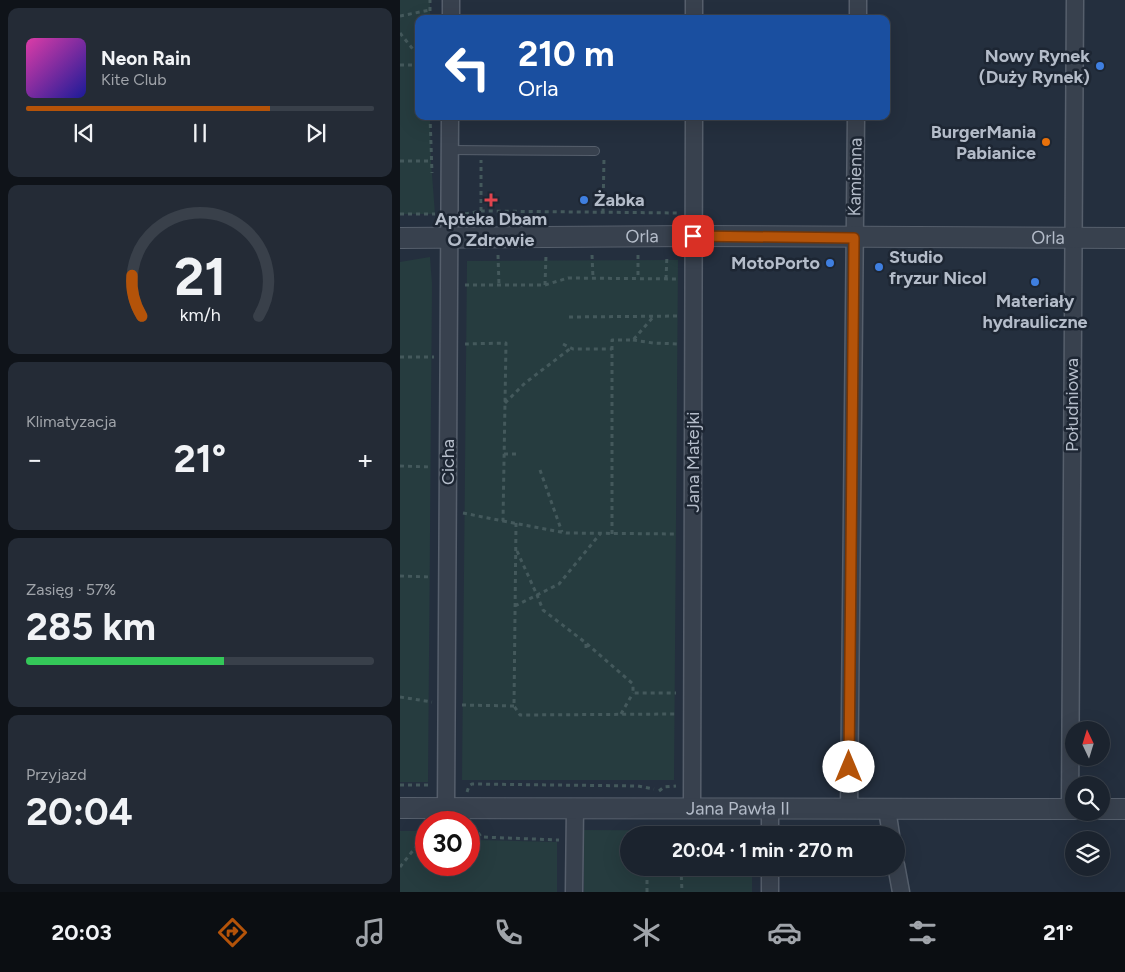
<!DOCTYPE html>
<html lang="pl">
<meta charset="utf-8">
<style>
:root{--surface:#1b232e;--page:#242b36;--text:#f1f3f6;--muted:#a0a4aa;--line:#39404a;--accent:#b45309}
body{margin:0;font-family:Figtree,sans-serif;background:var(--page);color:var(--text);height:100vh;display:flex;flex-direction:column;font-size:19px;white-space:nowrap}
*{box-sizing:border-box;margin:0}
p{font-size:16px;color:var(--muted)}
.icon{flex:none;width:28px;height:28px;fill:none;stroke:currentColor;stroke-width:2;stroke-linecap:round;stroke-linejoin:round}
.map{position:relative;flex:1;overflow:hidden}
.panel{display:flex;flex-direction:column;gap:8px;padding:8px;background:#0f1319;width:400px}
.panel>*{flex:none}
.top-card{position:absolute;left:15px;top:15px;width:475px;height:105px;border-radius:10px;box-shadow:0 5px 20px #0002,0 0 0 1px var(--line);background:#1a4fa0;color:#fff;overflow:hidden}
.needle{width:32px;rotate:356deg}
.fabs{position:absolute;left:665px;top:721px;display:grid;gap:10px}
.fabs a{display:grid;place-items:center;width:45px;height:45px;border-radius:50%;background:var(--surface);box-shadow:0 5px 20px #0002,0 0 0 1px var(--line);font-size:25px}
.speed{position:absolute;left:15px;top:811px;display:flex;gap:10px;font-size:25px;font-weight:700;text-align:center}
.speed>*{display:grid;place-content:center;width:65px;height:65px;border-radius:50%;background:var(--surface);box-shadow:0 5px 20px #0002,0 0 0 1px var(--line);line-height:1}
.speed .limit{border:8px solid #d22;background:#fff;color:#111}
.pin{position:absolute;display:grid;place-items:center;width:42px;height:42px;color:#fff;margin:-21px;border-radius:10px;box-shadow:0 2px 8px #0006}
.me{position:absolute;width:55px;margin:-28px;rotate:0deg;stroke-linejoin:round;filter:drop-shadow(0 0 4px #0008)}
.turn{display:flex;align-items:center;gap:18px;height:105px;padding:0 20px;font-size:22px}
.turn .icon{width:65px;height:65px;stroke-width:2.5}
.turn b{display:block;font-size:35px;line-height:42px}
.big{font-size:38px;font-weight:700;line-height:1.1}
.panel .card{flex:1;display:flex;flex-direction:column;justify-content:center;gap:8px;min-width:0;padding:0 18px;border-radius:10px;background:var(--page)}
.panel .dial{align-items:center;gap:0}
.dial svg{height:130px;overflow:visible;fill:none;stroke:var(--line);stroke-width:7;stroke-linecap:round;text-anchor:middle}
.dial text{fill:var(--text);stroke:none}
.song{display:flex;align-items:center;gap:15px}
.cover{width:60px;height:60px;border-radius:8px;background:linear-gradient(135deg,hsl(320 70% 55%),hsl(240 70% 35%))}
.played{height:5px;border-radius:2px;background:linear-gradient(90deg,var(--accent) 70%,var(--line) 70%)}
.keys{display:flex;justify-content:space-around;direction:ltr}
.heat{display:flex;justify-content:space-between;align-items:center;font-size:28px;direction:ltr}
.charge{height:8px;border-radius:4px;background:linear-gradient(90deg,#34c759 57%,var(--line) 0)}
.trip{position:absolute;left:220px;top:826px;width:285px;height:50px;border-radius:25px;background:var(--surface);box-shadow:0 5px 20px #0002,0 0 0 1px var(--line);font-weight:700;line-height:50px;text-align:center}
.tab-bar{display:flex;height:80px;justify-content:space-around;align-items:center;background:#0b0e12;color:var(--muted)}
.tab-bar .icon{width:35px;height:35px}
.tab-bar .current{color:var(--accent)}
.tab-bar b{font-size:22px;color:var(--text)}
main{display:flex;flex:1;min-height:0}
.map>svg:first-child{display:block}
</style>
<main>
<section class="panel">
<div class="card">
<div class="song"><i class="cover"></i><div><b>Neon Rain</b><p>Kite Club</p></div></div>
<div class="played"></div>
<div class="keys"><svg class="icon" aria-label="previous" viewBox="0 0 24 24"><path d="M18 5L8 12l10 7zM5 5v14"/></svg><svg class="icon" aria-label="pause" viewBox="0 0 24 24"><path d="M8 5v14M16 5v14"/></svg><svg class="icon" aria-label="next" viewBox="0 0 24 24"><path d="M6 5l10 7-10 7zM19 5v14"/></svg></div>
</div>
<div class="card dial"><svg viewBox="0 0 100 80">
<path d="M14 69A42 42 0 1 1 86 69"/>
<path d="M14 69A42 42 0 0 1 8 44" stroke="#b45309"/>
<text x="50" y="56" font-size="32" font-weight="700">21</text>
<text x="50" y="72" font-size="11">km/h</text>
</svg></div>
<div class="card"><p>Klimatyzacja</p>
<div class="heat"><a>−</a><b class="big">21°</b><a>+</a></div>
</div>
<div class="card"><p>Zasięg · 57%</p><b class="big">285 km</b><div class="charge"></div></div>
<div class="card"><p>Przyjazd</p><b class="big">20:04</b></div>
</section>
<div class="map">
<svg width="725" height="892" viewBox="0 0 725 892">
<rect width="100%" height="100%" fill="#242f3e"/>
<path fill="#263c3f" d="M0,0H30V19H19V116H30L31,161L35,214H0Z
M30,257L32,284L28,782H0V262Z
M278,260L274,780H62L67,261Z
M184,830L352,831V835H229V868H352V892H184Z
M0,831H26V865H69V832H77V840L157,842V892H0Z"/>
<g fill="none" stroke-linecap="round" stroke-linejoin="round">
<defs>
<path id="service" d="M49,150L195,151"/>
<path id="minor" d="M51,19V0
M294,19V0
M458,19V0
M46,808L50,116
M292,808L294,116
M449,808L456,116
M487,809L491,835
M670,809L675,0
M370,835V808
M496,865L501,892
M174,892L175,808
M370,892V868"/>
<g id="tertiary">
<path id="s1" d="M0,238L293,236L725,238"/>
<path id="s2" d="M0,808L674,809"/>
<path d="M701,809H725"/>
</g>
</defs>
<use href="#service" stroke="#565f6c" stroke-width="10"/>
<use href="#minor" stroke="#565f6c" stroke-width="19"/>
<use href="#tertiary" stroke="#565f6c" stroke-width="22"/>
<path stroke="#44595c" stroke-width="3" stroke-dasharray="4 4" stroke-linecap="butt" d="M0,16L30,10
M30,19V0
M0,33L19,57
M0,65H19
M30,116L32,173
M0,161H31
M81,211V160
M203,212L204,158
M0,214H35
M65,214L81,211L279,213
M98,255L99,285
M192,255L193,278
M238,255V279
M266,279L267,255
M65,285H145L168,278L278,279
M145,285L146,255
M169,317L279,316
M233,340L253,343L279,344
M163,344L173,349H212
M0,357H34
M105,403L125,383L171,348
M104,454H117
M0,466L32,467
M140,470L162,532
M63,513L103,521L106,343L65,344
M103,521L166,533L277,534
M116,523L114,706L120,715L276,714
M212,534V340H233L254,316
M117,551L137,595L159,584L200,534
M0,576L32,577
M115,606L137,595L143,610L186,643L233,684V693H276
M186,644V652
M0,697L32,702
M62,705L114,706
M221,714L233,693
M0,785H30V783
M259,791L264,787L276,786
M67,792L69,786L72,784L238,786L254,789
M74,826L81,837L159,840
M269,826L272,835
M247,835L248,826
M0,867L26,834
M281,868L282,892
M247,892V868"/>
<use href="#service" stroke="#38414e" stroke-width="8"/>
<use href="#minor" stroke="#38414e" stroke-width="16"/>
<use href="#tertiary" stroke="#38414e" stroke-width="20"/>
</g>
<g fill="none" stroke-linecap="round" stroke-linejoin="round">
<defs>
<path id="route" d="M293,236L454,238L449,767"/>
</defs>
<use href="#route" stroke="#753606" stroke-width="12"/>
<use href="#route" stroke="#b45309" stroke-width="9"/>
</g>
<g fill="#3f7fe0" stroke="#1d2633" stroke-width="2">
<circle cx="700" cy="66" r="5"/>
<circle cx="184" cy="200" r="5"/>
<circle cx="430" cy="263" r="5"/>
<circle cx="479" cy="267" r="5"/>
<circle cx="635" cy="282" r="5"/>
</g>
<circle fill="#e8710a" stroke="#1d2633" stroke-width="2" cx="646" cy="142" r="5"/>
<path fill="#e0444e" stroke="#1d2633" stroke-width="2" d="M88.5 192.5h5v5h5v5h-5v5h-5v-5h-5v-5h5z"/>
<g text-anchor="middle" stroke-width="5" stroke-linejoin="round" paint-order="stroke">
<g font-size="18" font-weight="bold" fill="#b4bcc9" stroke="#1d2633" text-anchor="end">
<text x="690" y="62">Nowy Rynek<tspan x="690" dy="21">(Duży Rynek)</tspan></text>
<text x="636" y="138">BurgerMania<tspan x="636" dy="21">Pabianice</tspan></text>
<text x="194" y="206" text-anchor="start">Żabka</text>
<text x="91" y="225" text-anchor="middle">Apteka Dbam<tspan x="91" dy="21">O Zdrowie</tspan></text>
<text x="489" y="263" text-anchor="start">Studio<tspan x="489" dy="21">fryzur Nicol</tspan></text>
<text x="420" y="269">MotoPorto</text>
<text x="635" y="307" text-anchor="middle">Materiały<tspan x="635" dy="21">hydrauliczne</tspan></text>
</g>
<g font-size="18" fill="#b4bcc9" stroke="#1d2633">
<text transform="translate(455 177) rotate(-89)" y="6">Kamienna</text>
<text dy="6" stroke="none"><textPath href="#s1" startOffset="242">Orla</textPath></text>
<text dy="6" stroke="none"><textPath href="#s1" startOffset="648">Orla</textPath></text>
<text transform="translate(672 405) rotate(-90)" y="6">Południowa</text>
<text transform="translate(48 462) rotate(-90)" y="6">Cicha</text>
<text transform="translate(293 462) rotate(-90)" y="6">Jana Matejki</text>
<text dy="6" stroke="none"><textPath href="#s2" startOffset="338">Jana Pawła II</textPath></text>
</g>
</g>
</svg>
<div class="fabs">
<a><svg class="needle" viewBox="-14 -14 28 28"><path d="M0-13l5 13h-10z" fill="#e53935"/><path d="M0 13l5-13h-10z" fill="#a0a4aa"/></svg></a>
<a><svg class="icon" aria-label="search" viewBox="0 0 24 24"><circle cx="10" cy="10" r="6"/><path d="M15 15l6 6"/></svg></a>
<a><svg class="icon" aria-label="layers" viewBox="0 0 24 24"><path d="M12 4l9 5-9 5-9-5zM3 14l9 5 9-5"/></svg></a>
</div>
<div class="speed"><div class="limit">30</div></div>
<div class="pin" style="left:293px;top:236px;background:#d93025"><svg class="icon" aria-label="arrive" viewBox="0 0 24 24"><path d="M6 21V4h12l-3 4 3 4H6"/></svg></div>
<svg class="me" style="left:449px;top:767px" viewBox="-20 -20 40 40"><circle r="19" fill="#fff"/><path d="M0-13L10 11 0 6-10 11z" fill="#b45309"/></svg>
<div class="trip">20:04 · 1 min · 270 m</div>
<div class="top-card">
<div class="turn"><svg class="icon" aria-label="left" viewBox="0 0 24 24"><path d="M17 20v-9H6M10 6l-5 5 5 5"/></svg><div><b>210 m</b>Orla</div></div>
</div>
</div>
</main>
<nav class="tab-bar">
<b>20:03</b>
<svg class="icon current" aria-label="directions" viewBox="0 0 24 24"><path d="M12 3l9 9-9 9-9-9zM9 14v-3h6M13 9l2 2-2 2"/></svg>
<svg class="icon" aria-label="music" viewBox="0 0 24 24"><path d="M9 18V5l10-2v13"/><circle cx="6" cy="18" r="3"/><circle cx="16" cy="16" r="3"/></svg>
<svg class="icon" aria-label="phone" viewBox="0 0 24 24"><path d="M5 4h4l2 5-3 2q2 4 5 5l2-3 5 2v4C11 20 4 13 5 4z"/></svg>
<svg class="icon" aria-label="climate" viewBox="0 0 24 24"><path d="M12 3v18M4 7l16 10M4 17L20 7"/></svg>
<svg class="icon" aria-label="car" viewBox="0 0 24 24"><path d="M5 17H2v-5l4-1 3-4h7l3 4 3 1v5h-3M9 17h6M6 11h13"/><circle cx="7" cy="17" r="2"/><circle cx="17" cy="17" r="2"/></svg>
<svg class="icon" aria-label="filters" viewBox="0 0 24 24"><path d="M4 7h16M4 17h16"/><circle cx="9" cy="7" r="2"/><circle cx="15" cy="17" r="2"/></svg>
<b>21°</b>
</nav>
